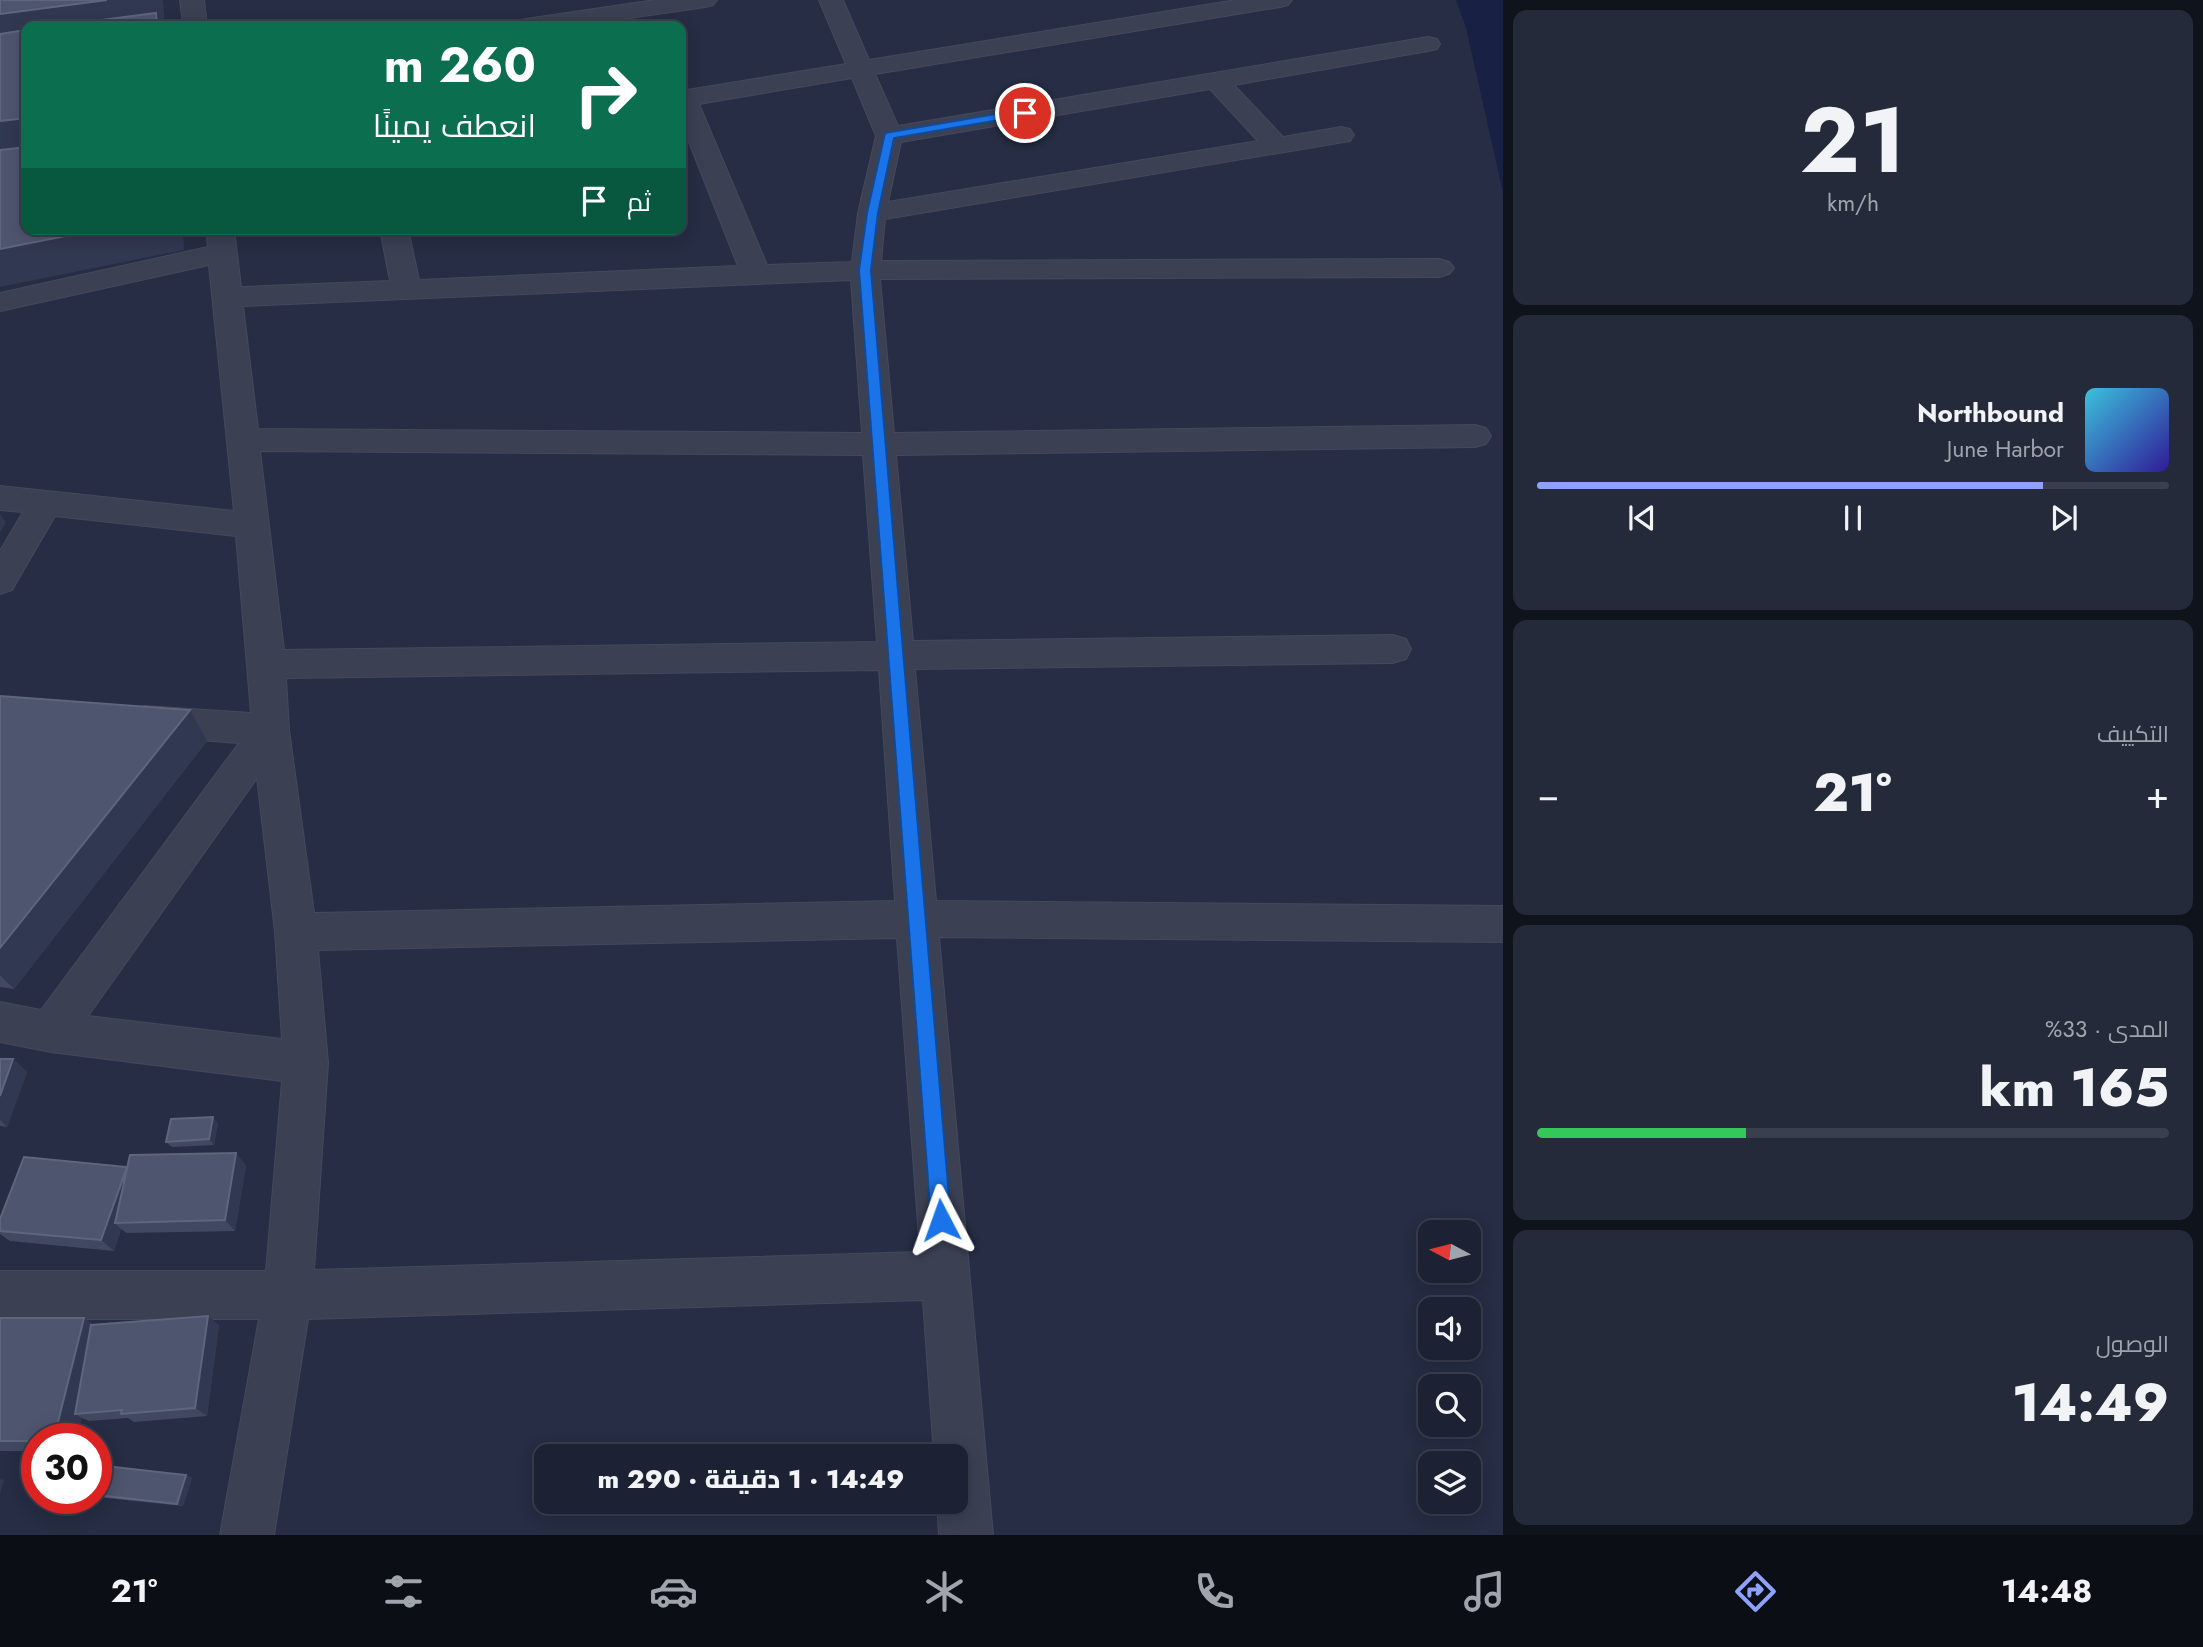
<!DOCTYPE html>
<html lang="ar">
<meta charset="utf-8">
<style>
:root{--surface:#1c2233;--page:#252a3b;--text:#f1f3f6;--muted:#a0a4ac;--line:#3a3f4e;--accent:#8fa2fb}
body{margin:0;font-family:Jost,Cairo,sans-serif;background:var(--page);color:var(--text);direction:rtl;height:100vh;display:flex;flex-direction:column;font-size:26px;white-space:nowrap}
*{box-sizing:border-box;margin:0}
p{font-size:23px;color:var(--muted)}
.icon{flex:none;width:38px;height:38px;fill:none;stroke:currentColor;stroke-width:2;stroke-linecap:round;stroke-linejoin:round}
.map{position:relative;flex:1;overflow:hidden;direction:ltr}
.side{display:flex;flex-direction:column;gap:10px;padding:10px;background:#0f131c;width:700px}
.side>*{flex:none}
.guide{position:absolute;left:21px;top:21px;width:665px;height:214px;border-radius:14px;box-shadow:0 4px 18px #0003,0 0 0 2px var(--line);direction:rtl;background:#0b6e4f;color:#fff;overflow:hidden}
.needle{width:46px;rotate:277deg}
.buttons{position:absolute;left:1418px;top:1220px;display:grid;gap:14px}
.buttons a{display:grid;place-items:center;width:63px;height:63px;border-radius:14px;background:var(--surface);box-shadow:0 4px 18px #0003,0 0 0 2px var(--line);font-size:35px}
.speed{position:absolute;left:21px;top:1423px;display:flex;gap:14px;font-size:35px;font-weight:700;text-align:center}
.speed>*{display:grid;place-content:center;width:91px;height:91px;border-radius:50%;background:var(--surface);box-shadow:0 4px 18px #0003,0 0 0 2px var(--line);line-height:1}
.speed .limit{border:10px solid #d22;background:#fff;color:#111}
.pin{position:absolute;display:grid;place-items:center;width:60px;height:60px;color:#fff;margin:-30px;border:4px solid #fff;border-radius:50%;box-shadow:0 2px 7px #0007}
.me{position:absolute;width:77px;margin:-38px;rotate:356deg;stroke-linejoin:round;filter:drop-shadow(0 0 5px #0008)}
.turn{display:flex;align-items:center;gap:24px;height:147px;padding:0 35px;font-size:32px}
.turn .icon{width:91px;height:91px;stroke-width:2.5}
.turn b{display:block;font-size:49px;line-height:60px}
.then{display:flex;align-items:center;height:66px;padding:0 35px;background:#0003;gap:14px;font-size:26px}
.big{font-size:52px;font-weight:800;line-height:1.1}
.side .widget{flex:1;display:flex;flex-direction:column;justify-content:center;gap:10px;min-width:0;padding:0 24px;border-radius:14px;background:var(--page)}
.side .dial{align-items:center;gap:0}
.dial b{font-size:91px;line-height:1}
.song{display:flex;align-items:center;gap:21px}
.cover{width:84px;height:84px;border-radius:10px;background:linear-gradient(135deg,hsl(190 70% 55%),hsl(250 70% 35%))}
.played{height:7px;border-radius:4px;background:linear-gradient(90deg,var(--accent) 80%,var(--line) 80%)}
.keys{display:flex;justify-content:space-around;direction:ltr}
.heat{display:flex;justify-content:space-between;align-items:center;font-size:38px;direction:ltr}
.charge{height:10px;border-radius:5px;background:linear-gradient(90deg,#34c759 33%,var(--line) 0)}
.trip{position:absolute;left:534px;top:1444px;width:434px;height:70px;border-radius:14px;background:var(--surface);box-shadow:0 4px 18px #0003,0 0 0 2px var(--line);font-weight:800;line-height:70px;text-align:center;direction:rtl}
.menu{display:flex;height:112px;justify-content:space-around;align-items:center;background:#0b0e14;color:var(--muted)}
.menu .icon{width:49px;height:49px}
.menu .current{color:var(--accent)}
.menu b{font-size:32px;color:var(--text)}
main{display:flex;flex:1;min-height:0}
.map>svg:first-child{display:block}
</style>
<main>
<section class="side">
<div class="widget dial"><b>21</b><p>km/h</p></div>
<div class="widget">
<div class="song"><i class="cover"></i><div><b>Northbound</b><p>June Harbor</p></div></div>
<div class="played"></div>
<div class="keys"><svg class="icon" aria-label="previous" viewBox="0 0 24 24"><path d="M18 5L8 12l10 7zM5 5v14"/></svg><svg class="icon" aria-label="pause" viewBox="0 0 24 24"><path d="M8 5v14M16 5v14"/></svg><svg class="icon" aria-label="next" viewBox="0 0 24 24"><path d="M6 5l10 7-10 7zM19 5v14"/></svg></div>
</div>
<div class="widget"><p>التكييف</p>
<div class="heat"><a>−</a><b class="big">21°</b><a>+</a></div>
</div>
<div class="widget"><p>المدى · 33%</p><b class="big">165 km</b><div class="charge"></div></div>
<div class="widget"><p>الوصول</p><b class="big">14:49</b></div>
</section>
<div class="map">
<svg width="1503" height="1535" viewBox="0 0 1503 1535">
<rect width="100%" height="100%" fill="#262d44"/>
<path fill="#182143" d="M1456,0H1503V193L1466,28Z"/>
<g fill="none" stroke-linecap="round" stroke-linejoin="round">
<defs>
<path id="minor" d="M180,0H204L207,26H183Z
M655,0H717L713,5L705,7L575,26H514L517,21L526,19Z
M819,0H843L869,60L1236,0H1292L1288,5L1280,7L875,74L898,126L1428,37L1437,39L1440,44L1437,49L1428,51L1234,85L1283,137L1341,127L1350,129L1354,135L1350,141L885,219L881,261L1439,259L1449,262L1454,268L1449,274L1439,277L880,279L894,433L1475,425L1486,428L1491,436L1486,444L1475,447L896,455L913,641L1393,635L1406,639L1411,649L1406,659L1393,663L915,669L936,901L1503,906V942L939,937L993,1535H939L937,1502H956V1456H934L923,1300L308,1319L274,1535H220L259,1319H0V1271H266L282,1081L51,1052L0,1042V1002L41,1010L239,743L145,736L132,732L126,721L132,710L145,706L251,713L236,536L55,516L12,590L0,594V551L23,512L0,510V486L234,511L209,265L0,311V293L208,247L206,229H234L241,287L390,281L380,229H408L419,280L738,266L681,122V91L846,64ZM852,78L876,136L858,213L852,262L767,265L699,104ZM1210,89L1258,141L888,202L901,142ZM851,280L862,433L258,429L243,306ZM260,451L863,455L877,642L284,650ZM879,670L895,901L314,913L289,730L286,678ZM257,778L275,932L282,1039L88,1016ZM897,938L920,1252L314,1270L328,1063L318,950Z"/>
</defs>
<use href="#minor" stroke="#44495d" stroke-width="2"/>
<use href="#minor" fill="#3b4053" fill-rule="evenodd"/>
</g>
<path fill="#414962" d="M0,696L207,741L14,989L0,987Z
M0,1059H13L27,1072L7,1127L0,1126Z
M218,1123L214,1145L172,1147L166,1142Z
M246,1165L235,1231L127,1233L121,1229L114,1251L10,1241L0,1234V1219L127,1167Z
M0,1318L95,1325H219L207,1416L134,1422L128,1418L89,1421L82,1418L37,1438V1451H0Z
M96,1465L186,1475L192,1478L183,1506L96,1497Z"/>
<path fill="#313851" d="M107,0H163L165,26H26V46L0,50V14Z
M26,118V154L0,158V121Z
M101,229H183L184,250L0,287V249Z
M0,514L6,523L0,532Z
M190,710L207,741L14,989L0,975V948Z
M13,1059L27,1072L7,1127L0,1120V1096Z
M213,1117L218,1123L214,1145L209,1139Z
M236,1153L246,1165L235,1231L225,1220Z
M127,1167L138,1178L115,1223L121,1229L114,1251L101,1240Z
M208,1316L219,1325L207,1416L195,1408Z
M84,1318L104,1331L75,1414L82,1418L77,1438H54Z
M186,1475L192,1478L183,1506L177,1504Z
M0,1479L4,1480L0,1495Z"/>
<path fill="#4e556e" stroke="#5e657c" stroke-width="2" d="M0,0H107L0,14Z
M156,13L157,26H56Z
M26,30V118L0,121V34Z
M26,147V229H101L0,249V150Z
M0,696L190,710L0,948Z
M0,1059H13L0,1096Z
M213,1117L209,1139L166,1142L171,1119Z
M236,1153L225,1220L115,1223L130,1155Z
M24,1157L127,1167L101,1240L0,1231V1219Z
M208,1316L195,1408L121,1414L122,1410L75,1414L91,1325Z
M0,1318H84L54,1438H37V1441H0Z
M96,1465L186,1475L177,1504L96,1495Z"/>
<path fill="#1a73e8" stroke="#114b97" stroke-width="2" d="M1025,109L1030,113L1029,115L894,138L878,213L871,270L951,1220L948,1227L941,1230L934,1227L931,1220L859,270L867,213L885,133Z"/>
</svg>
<div class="buttons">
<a><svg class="needle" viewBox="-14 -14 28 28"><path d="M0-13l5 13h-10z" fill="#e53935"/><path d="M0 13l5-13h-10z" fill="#a0a4ac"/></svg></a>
<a><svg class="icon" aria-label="sound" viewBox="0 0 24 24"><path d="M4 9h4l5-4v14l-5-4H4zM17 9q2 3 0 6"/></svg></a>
<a><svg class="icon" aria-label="search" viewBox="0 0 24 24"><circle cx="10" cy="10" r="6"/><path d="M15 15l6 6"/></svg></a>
<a><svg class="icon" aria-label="layers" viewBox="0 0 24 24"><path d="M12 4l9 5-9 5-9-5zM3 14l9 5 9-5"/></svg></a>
</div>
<div class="speed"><div class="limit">30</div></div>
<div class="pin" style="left:1025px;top:113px;background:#d93025"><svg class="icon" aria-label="arrive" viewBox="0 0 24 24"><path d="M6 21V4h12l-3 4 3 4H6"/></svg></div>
<svg class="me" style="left:941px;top:1220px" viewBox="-20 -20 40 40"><path d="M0-17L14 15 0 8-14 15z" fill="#1a73e8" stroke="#fff" stroke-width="4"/></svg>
<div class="trip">14:49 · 1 دقيقة · 290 m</div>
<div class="guide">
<div class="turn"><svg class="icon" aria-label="right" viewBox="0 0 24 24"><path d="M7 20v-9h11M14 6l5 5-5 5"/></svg><div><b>260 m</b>انعطف يمينًا</div></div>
<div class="then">ثم<svg class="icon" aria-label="arrive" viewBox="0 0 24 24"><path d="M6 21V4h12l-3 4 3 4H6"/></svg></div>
</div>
</div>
</main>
<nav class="menu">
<b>14:48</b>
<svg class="icon current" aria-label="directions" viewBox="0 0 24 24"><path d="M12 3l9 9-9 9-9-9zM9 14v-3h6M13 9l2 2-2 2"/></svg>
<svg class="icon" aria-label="music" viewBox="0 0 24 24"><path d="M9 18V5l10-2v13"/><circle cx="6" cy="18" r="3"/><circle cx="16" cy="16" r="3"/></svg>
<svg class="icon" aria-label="phone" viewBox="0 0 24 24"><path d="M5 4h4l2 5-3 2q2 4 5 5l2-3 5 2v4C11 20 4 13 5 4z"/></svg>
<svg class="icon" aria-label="climate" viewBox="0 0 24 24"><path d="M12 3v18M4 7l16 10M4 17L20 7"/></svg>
<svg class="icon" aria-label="car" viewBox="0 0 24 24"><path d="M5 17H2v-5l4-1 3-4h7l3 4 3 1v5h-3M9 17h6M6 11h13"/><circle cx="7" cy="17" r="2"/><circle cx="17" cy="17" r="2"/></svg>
<svg class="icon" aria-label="filters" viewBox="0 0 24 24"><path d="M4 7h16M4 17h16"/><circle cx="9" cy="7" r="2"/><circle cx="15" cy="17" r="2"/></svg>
<b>21°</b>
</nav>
